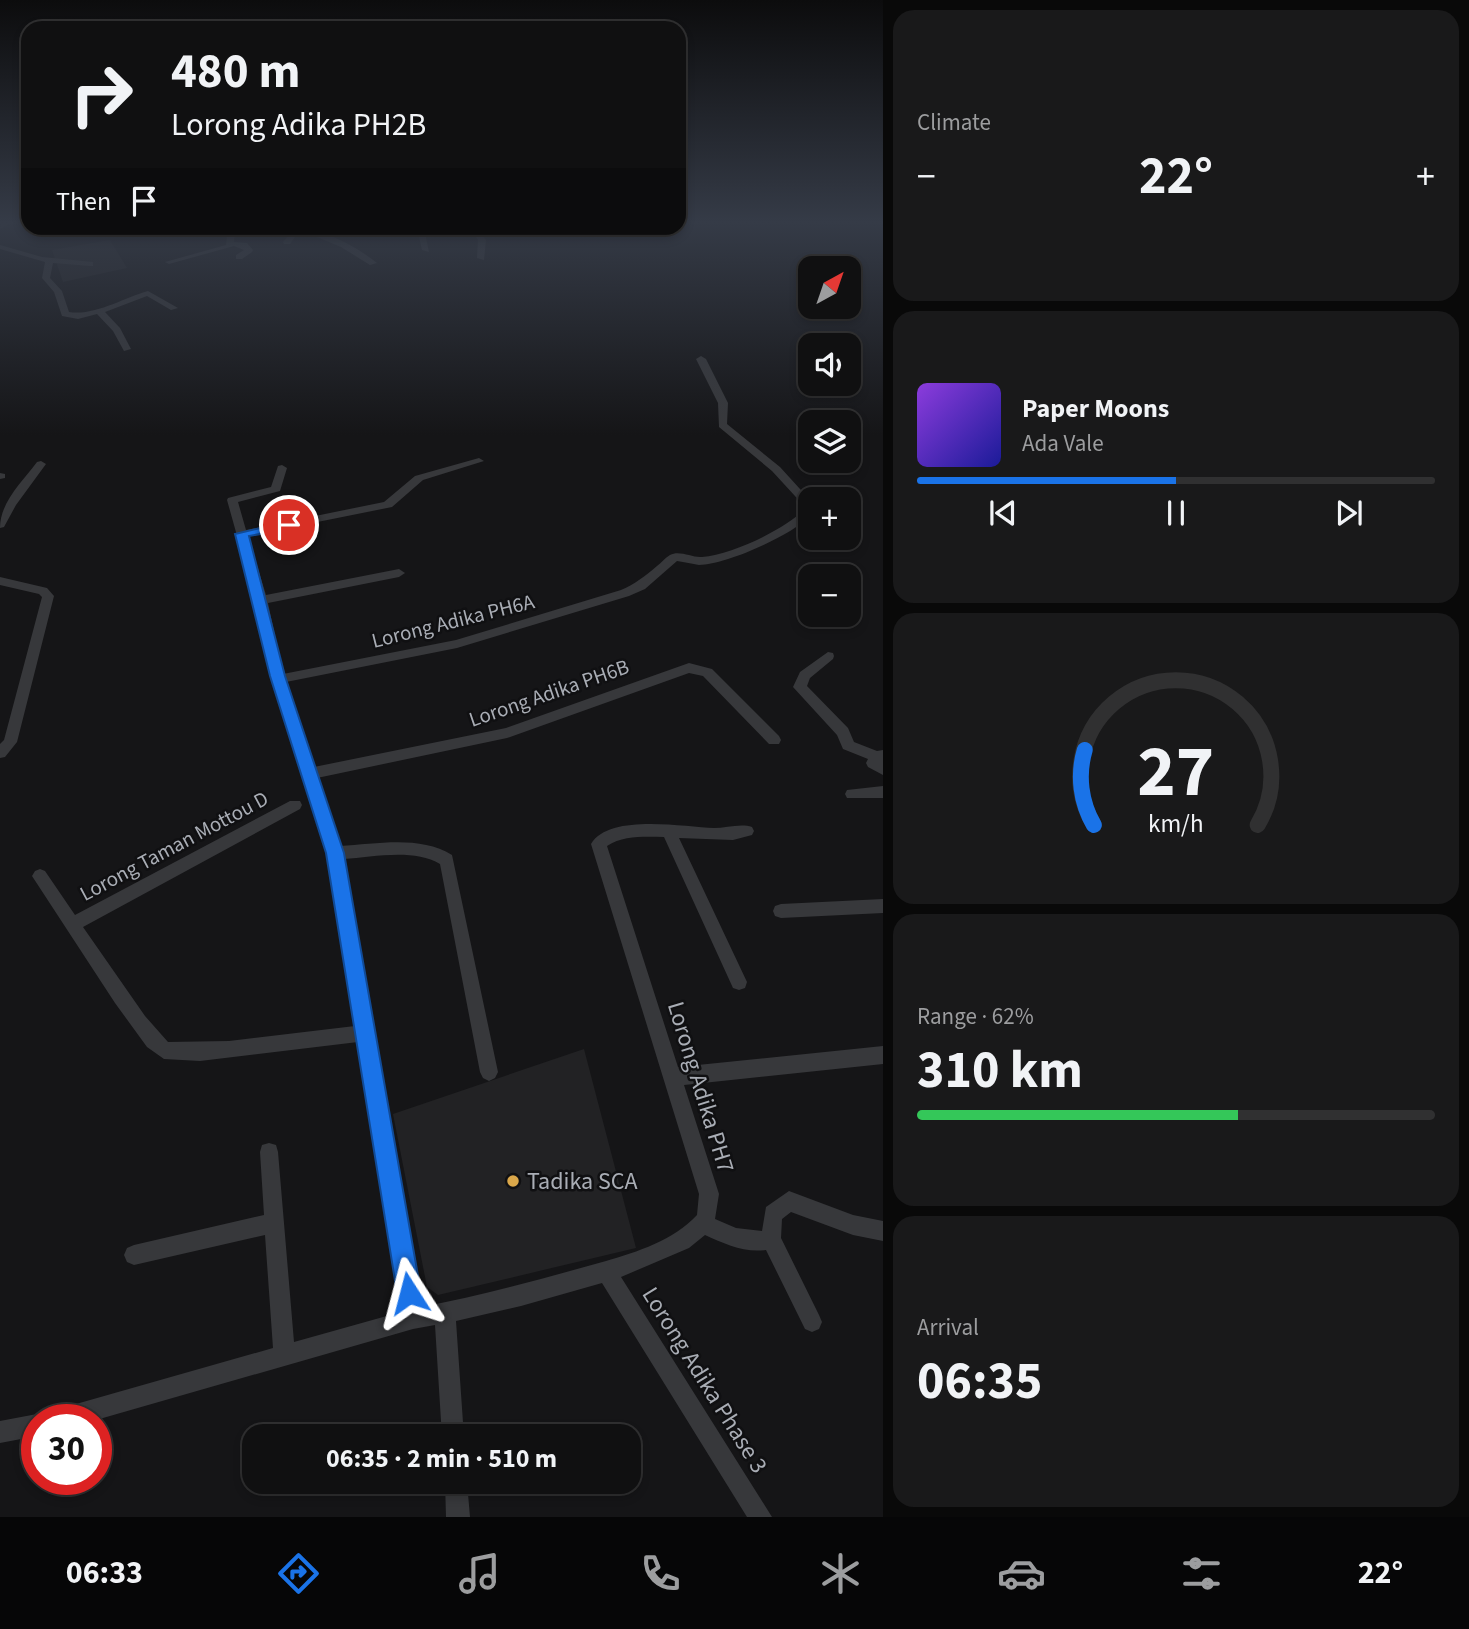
<!DOCTYPE html>
<meta charset="utf-8">
<style>
:root{--surface:#101011;--page:#19191a;--text:#f1f3f6;--muted:#9c9d9f;--line:#303031;--accent:#1a73e8}
body{margin:0;font-family:"Source Sans 3",sans-serif;background:var(--page);color:var(--text);height:100vh;display:flex;flex-direction:column;font-size:26px;white-space:nowrap}
*{box-sizing:border-box;margin:0}
p{font-size:23px;color:var(--muted)}
.icon{flex:none;width:38px;height:38px;fill:none;stroke:currentColor;stroke-width:2;stroke-linecap:round;stroke-linejoin:round}
.map{position:relative;flex:1;overflow:hidden}
.panel{display:flex;flex-direction:column;gap:10px;padding:10px;background:#090909;width:586px}
.panel>*{flex:none}
.banner{position:absolute;left:21px;top:21px;width:665px;height:214px;border-radius:21px;box-shadow:0 4px 10px #0003,0 0 0 2px var(--line);background:#101011;color:var(--text);overflow:hidden}
.needle{width:46px;rotate:40deg}
.buttons{position:absolute;left:798px;top:256px;display:grid;gap:14px}
.buttons a{display:grid;place-items:center;width:63px;height:63px;border-radius:14px;background:var(--surface);box-shadow:0 4px 10px #0003,0 0 0 2px var(--line);font-size:35px}
.speed{position:absolute;left:21px;top:1404px;display:flex;gap:14px;font-size:35px;font-weight:700;text-align:center}
.speed>*{display:grid;place-content:center;width:91px;height:91px;border-radius:50%;background:var(--surface);box-shadow:0 4px 10px #0003,0 0 0 2px var(--line);line-height:1}
.speed .limit{border:10px solid #d22;background:#fff;color:#111}
.pin{position:absolute;display:grid;place-items:center;width:60px;height:60px;color:#fff;margin:-30px;border:4px solid #fff;border-radius:50%;box-shadow:0 2px 7px #0007}
.me{position:absolute;width:77px;margin:-38px;rotate:351deg;stroke-linejoin:round;filter:drop-shadow(0 0 5px #0008)}
.turn{display:flex;align-items:center;gap:24px;height:147px;padding:0 35px;font-size:32px}
.turn .icon{width:91px;height:91px;stroke-width:2.5}
.turn b{display:block;font-size:49px;line-height:60px}
.then{display:flex;align-items:center;height:66px;padding:0 35px;background:#0003;gap:14px;font-size:26px}
.big{font-size:52px;font-weight:700;line-height:1.1}
.panel .tile{flex:1;display:flex;flex-direction:column;justify-content:center;gap:10px;min-width:0;padding:0 24px;border-radius:21px;background:var(--page)}
.panel .dial{align-items:center;gap:0}
.dial svg{height:182px;overflow:visible;fill:none;stroke:var(--line);stroke-width:7;stroke-linecap:round;text-anchor:middle}
.dial text{fill:var(--text);stroke:none}
.song{display:flex;align-items:center;gap:21px}
.cover{width:84px;height:84px;border-radius:10px;background:linear-gradient(135deg,hsl(270 70% 55%),hsl(240 70% 35%))}
.played{height:7px;border-radius:4px;background:linear-gradient(90deg,var(--accent) 50%,var(--line) 50%)}
.keys{display:flex;justify-content:space-around;direction:ltr}
.heat{display:flex;justify-content:space-between;align-items:center;font-size:38px;direction:ltr}
.charge{height:10px;border-radius:5px;background:linear-gradient(90deg,#34c759 62%,var(--line) 0)}
.trip{position:absolute;left:242px;top:1424px;width:399px;height:70px;border-radius:21px;background:var(--surface);box-shadow:0 4px 10px #0003,0 0 0 2px var(--line);font-weight:700;line-height:70px;text-align:center}
.menu{display:flex;height:112px;justify-content:space-around;align-items:center;background:#060607;color:var(--muted)}
.menu .icon{width:49px;height:49px}
.menu .current{color:var(--accent)}
.menu b{font-size:32px;color:var(--text)}
main{display:flex;flex:1;min-height:0}
.map>svg:first-child{display:block}
</style>
<main>
<div class="map">
<svg width="883" height="1517" viewBox="0 0 883 1517">
<rect width="100%" height="100%" fill="#151517"/>
<path fill="#222224" d="M110,240L127,268L63,282L52,250Z
M584,1049L636,1248L438,1295L427,1287L393,1114Z"/>
<g fill="none" stroke-linecap="round" stroke-linejoin="round">
<path fill="#37383b" fill-rule="evenodd" d="M10,223L0,229L1,223Z
M228,228H235L234,242L247,243L253,250L252,252L242,259H236V255L244,250L234,246L169,264L165,262L226,245Z
M247,228H256L261,231L257,233Z
M295,228C322,228 356,246 377,263L370,265L341,247L300,230L290,244H284L283,242Z
M417,228H424L429,252L422,250Z
M471,228H477L486,240L484,260L477,258L478,240Z
M0,245L42,257L93,262V266H90L53,263L50,278L62,291L69,312C95,316 123,298 148,291L178,308L171,310L147,296L105,312L120,328L131,349L124,351L113,331L97,314L78,319L62,316L54,292L42,278L45,262L0,249Z
M701,356L706,359L728,403L727,424L780,467L810,500V516C792,535 726,565 699,565C692,564 685,562 677,561L645,589L629,596L457,648L286,682L314,767L506,728L689,663L712,669L779,736L781,740L779,744H769L703,676L689,673L507,738L317,778L340,846C377,844 420,835 452,855L498,1072L495,1078L489,1081L483,1078L480,1072L440,864C414,848 372,857 344,859L421,1307C484,1295 545,1278 606,1261C637,1252 674,1240 697,1215L699,1194L591,844C609,813 684,827 714,828C726,828 741,823 752,827L754,831L752,835L733,840L679,838L747,982L745,988L739,990L733,988L664,837C645,837 624,835 607,846L678,1067L883,1046V1064L684,1085L719,1194L715,1219L736,1228L762,1231L766,1207L789,1191L853,1215L883,1221V1241L853,1235L791,1212L782,1219L781,1238L819,1315L822,1322L819,1329L812,1332L805,1329L766,1250C744,1253 725,1244 705,1235L689,1248L621,1277L772,1517H747L602,1283L521,1306L456,1321L464,1437H442L435,1325L413,1329L96,1420L51,1419L54,1411L62,1408L273,1348L265,1235L134,1265L127,1262L124,1255L127,1248L134,1245L264,1215L260,1152L262,1145L269,1143L276,1145L278,1152L294,1342L401,1312L358,1042L200,1061L164,1059L147,1047L115,1003L32,876L35,871L40,869L45,871L75,915L290,801H300L302,805L300,809L83,927L145,1016L168,1042L229,1041L355,1026L327,853L271,676L255,600L227,500L228,498L271,487L278,466L282,465L287,468L280,491L238,502L246,530L384,502L415,476L479,458L484,461L423,480L392,507L248,536L266,595L399,569L405,573L399,577L268,603L283,674L456,640L621,590C635,584 645,576 657,566C661,563 665,558 670,555C680,550 692,558 702,557C733,554 784,530 806,508L772,471L719,427L718,403L696,359Z
M41,461L46,464L16,505L4,527L0,528C0,502 22,482 37,462Z
M0,473L5,474V478L0,479Z
M0,577L47,588L54,596L17,742L5,757L0,758V744L4,740L42,597L39,594L0,585Z
M828,652L833,653L834,656L833,659L810,678L807,686L848,728L854,742L877,751L883,750V775L868,767L866,763L868,759L843,749L837,735L793,687L800,672Z
M883,786V798H847L845,794L847,790Z
M883,899V913L781,918L775,916L773,911L775,906L781,904Z
M37,1414L46,1419H37V1436L0,1443V1421Z
M445,1482H467L470,1517H446Z"/>
</g>
<linearGradient id="sky" x2="0" y2="1"><stop stop-color="#0c0c0d"/><stop offset="0.51" stop-color="#353b47"/><stop offset="1" stop-color="#353b47" stop-opacity="0"/></linearGradient>
<rect width="883" height="435" fill="url(#sky)"/>
<path fill="#1a73e8" stroke="#114b97" stroke-width="2" d="M289,521L294,522V528L249,536L285,676L344,853L421,1293L417,1301L409,1304L401,1301L397,1293L326,853L270,676L235,534Z"/>
<circle fill="#daa74a" stroke="#101012" stroke-width="2.5" cx="513" cy="1181" r="7"/>
<g text-anchor="middle" stroke-width="5" stroke-linejoin="round" paint-order="stroke">
<g font-size="21" fill="#a9adb5" stroke="#101012">
<text transform="translate(453 621) rotate(-14)" y="7">Lorong Adika PH6A</text>
<text transform="translate(549 693) rotate(-19)" y="7">Lorong Adika PH6B</text>
<text transform="translate(174 846) rotate(-28)" y="7">Lorong Taman Mottou D</text>
</g>
<g font-size="24" fill="#a9adb5" stroke="#101012">
<text transform="translate(701 1087) rotate(73)" y="8">Lorong Adika PH7</text>
<text transform="translate(705 1380) rotate(58)" y="8">Lorong Adika Phase 3</text>
</g>
<g font-size="24" fill="#a9adb5" stroke="#101012" text-anchor="start">
<text x="527" y="1189">Tadika SCA</text>
</g>
</g>
</svg>
<div class="buttons">
<a><svg class="needle" viewBox="-14 -14 28 28"><path d="M0-13l5 13h-10z" fill="#e53935"/><path d="M0 13l5-13h-10z" fill="#9c9d9f"/></svg></a>
<a><svg class="icon" aria-label="sound" viewBox="0 0 24 24"><path d="M4 9h4l5-4v14l-5-4H4zM17 9q2 3 0 6"/></svg></a>
<a><svg class="icon" aria-label="layers" viewBox="0 0 24 24"><path d="M12 4l9 5-9 5-9-5zM3 14l9 5 9-5"/></svg></a>
<a>+</a>
<a>−</a>
</div>
<div class="speed"><div class="limit">30</div></div>
<div class="pin" style="left:289px;top:525px;background:#d93025"><svg class="icon" aria-label="arrive" viewBox="0 0 24 24"><path d="M6 21V4h12l-3 4 3 4H6"/></svg></div>
<svg class="me" style="left:409px;top:1293px" viewBox="-20 -20 40 40"><path d="M0-17L14 15 0 8-14 15z" fill="#1a73e8" stroke="#fff" stroke-width="4"/></svg>
<div class="trip">06:35 · 2 min · 510 m</div>
<div class="banner">
<div class="turn"><svg class="icon" aria-label="right" viewBox="0 0 24 24"><path d="M7 20v-9h11M14 6l5 5-5 5"/></svg><div><b>480 m</b>Lorong Adika PH2B</div></div>
<div class="then">Then<svg class="icon" aria-label="arrive" viewBox="0 0 24 24"><path d="M6 21V4h12l-3 4 3 4H6"/></svg></div>
</div>
</div>
<section class="panel">
<div class="tile"><p>Climate</p>
<div class="heat"><a>−</a><b class="big">22°</b><a>+</a></div>
</div>
<div class="tile">
<div class="song"><i class="cover"></i><div><b>Paper Moons</b><p>Ada Vale</p></div></div>
<div class="played"></div>
<div class="keys"><svg class="icon" aria-label="previous" viewBox="0 0 24 24"><path d="M18 5L8 12l10 7zM5 5v14"/></svg><svg class="icon" aria-label="pause" viewBox="0 0 24 24"><path d="M8 5v14M16 5v14"/></svg><svg class="icon" aria-label="next" viewBox="0 0 24 24"><path d="M6 5l10 7-10 7zM19 5v14"/></svg></div>
</div>
<div class="tile dial"><svg viewBox="0 0 100 80">
<path d="M14 69A42 42 0 1 1 86 69"/>
<path d="M14 69A42 42 0 0 1 10 36" stroke="#1a73e8"/>
<text x="50" y="56" font-size="32" font-weight="700">27</text>
<text x="50" y="72" font-size="11">km/h</text>
</svg></div>
<div class="tile"><p>Range · 62%</p><b class="big">310 km</b><div class="charge"></div></div>
<div class="tile"><p>Arrival</p><b class="big">06:35</b></div>
</section>
</main>
<nav class="menu">
<b>06:33</b>
<svg class="icon current" aria-label="directions" viewBox="0 0 24 24"><path d="M12 3l9 9-9 9-9-9zM9 14v-3h6M13 9l2 2-2 2"/></svg>
<svg class="icon" aria-label="music" viewBox="0 0 24 24"><path d="M9 18V5l10-2v13"/><circle cx="6" cy="18" r="3"/><circle cx="16" cy="16" r="3"/></svg>
<svg class="icon" aria-label="phone" viewBox="0 0 24 24"><path d="M5 4h4l2 5-3 2q2 4 5 5l2-3 5 2v4C11 20 4 13 5 4z"/></svg>
<svg class="icon" aria-label="climate" viewBox="0 0 24 24"><path d="M12 3v18M4 7l16 10M4 17L20 7"/></svg>
<svg class="icon" aria-label="car" viewBox="0 0 24 24"><path d="M5 17H2v-5l4-1 3-4h7l3 4 3 1v5h-3M9 17h6M6 11h13"/><circle cx="7" cy="17" r="2"/><circle cx="17" cy="17" r="2"/></svg>
<svg class="icon" aria-label="filters" viewBox="0 0 24 24"><path d="M4 7h16M4 17h16"/><circle cx="9" cy="7" r="2"/><circle cx="15" cy="17" r="2"/></svg>
<b>22°</b>
</nav>
